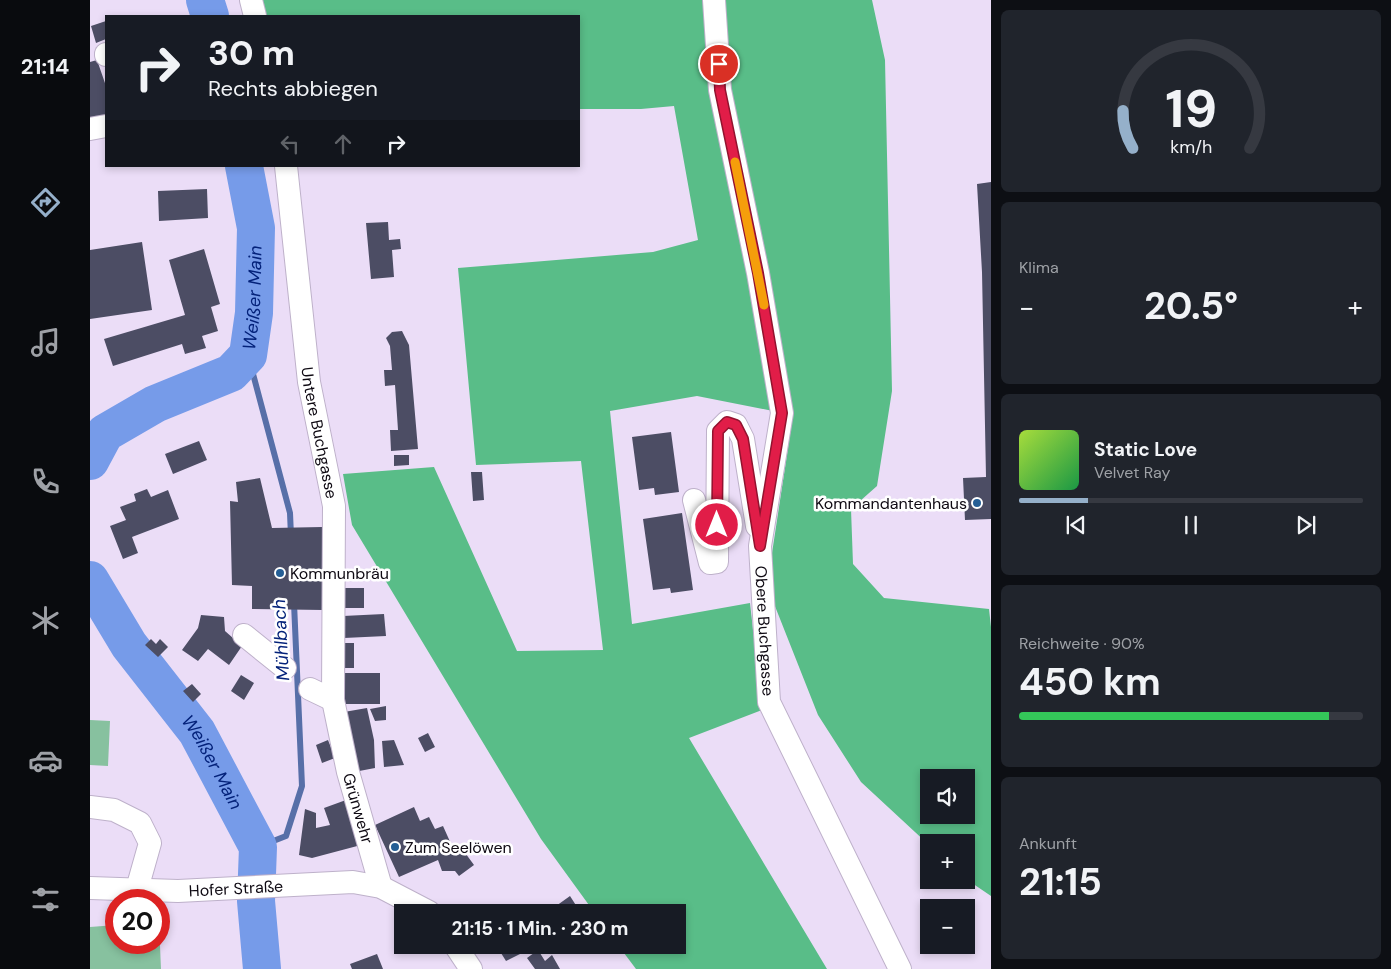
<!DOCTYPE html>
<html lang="de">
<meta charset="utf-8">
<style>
:root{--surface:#171b24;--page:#20242c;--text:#f1f3f6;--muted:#9ea1a6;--line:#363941;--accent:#95b0ca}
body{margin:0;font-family:"DM Sans",sans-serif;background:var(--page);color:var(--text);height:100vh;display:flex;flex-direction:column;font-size:19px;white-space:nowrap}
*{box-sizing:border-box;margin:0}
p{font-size:16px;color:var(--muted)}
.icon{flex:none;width:28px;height:28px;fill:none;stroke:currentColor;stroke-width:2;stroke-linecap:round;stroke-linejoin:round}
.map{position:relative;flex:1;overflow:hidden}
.details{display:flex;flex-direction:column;gap:10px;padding:10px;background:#0d0f14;width:400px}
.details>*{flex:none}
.top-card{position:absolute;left:15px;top:15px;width:475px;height:152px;border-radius:0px;box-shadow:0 2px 8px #0003;background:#171b24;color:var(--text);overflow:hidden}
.buttons{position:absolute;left:830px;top:769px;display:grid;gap:10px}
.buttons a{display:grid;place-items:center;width:55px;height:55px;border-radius:0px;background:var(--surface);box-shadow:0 2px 8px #0003;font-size:25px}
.speed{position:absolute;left:15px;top:889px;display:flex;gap:10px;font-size:25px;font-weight:700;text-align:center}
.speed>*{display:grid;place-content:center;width:65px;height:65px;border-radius:50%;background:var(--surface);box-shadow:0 2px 8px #0003;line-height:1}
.speed .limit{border:8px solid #d22;background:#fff;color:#111}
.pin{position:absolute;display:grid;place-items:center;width:42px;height:42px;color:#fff;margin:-21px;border:2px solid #fff;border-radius:50%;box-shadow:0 1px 5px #0007}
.me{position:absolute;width:55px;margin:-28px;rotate:0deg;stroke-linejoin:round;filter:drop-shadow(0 0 4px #0008)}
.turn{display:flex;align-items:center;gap:18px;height:105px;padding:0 20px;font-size:22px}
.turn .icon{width:65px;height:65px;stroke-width:2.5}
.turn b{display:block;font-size:35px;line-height:42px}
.lanes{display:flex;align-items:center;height:48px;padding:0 20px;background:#0003;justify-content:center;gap:25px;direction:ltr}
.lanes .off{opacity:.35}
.big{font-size:38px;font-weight:700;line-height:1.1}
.details .tile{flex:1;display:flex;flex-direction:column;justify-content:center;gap:8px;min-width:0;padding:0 18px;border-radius:8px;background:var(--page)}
.details .dial{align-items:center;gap:0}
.dial svg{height:130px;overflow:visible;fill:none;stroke:var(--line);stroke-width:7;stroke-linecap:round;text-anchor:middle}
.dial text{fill:var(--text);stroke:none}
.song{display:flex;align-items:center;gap:15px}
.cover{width:60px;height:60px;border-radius:8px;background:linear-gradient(135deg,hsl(80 70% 55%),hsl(140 70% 35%))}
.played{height:5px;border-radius:2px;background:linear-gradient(90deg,var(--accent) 20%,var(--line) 20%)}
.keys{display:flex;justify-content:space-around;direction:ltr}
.heat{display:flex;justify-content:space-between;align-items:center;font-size:28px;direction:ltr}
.charge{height:8px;border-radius:4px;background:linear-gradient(90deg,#34c759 90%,var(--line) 0)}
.trip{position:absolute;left:304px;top:904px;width:292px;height:50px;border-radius:0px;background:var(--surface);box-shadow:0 2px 8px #0003;font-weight:700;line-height:50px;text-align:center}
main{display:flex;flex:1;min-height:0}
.menu{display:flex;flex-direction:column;width:90px;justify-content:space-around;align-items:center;background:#090b0e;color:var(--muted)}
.menu .icon{width:35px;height:35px}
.menu .selected{color:var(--accent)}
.menu b{font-size:22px;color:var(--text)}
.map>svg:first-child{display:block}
</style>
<main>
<nav class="menu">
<b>21:14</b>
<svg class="icon selected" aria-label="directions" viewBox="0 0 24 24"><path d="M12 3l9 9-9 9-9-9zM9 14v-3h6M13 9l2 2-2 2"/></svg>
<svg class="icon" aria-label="music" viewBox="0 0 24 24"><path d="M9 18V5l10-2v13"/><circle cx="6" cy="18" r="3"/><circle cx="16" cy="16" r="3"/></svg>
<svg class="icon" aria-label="phone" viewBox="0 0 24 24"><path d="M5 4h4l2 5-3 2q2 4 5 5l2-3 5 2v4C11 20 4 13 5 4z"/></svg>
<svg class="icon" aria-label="climate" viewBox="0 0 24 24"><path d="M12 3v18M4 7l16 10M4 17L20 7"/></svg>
<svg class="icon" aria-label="car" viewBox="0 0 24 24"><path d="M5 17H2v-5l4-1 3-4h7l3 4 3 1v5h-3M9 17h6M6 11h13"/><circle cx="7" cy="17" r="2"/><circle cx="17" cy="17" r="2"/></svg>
<svg class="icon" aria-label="filters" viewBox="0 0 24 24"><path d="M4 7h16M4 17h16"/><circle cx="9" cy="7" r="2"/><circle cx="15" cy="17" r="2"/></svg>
</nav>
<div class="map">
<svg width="901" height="969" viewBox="0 0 901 969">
<rect width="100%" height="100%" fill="#ebddf7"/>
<path fill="#87c19f" d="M0,720L20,721L18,766L0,765Z
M69,922L71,969H0V927L26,925V942H69Z"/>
<path fill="#59bd88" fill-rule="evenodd" d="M161,0H782L795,60L802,391L787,486L761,509L763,564L794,598L899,609L901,627V896L876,879V842H839V845L771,782L728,715L677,586L703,415L607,396L520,411L542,624L660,603L672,710L599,738L737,969H546L528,945H588V912H504L451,839L262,525L253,474L344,467L427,651L513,650L491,461L386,465L368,268L563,252L608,240L584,106L551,109H489V16H165ZM839,778H876V815H839Z"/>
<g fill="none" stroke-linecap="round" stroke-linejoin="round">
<path stroke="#576fa8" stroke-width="6" d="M158,355L200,513L201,536
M168,847L196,836L212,786L204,603"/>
<g stroke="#769be9" stroke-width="38">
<path d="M115,0L120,16"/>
<path id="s1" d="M0,461L15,433L65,404L141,373L158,355L164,313L166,228L154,166"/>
<path id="s2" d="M0,580L39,645L107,732L168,847L166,901L172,969"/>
</g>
</g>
<path fill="#4c4d64" d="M16,21V39L6,43L1,26Z
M7,60L16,86V116L0,121V62Z
M901,182V519L875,520L873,478L896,477L892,272L887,184Z
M117,189L118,218L69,221L68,191Z
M298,222L299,240L310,239L311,249L302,250L304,277L281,279L276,223Z
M52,242L62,310L0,319V250Z
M114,249L130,304L121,307L128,331L112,336L116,348L95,354L92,344L23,366L14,339L95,315L79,260Z
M312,331L319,345L328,449L301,451L300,430H308L305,385L295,386L294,370H302L300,346L296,338L302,332Z
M581,432L589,492L565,495L564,488L549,490L542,437Z
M109,441L117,460L83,474L75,454Z
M304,455H319V465L304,466Z
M381,472H392L394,500L383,501Z
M170,478L182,528L232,527L240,561L233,610L162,609V586L142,585L140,501L148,502L146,482Z
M57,489L61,497L78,490L89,519L42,537L48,553L33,559L20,526L36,520L30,507L46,501L44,494Z
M592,513L603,590L581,593L580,588L563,590L553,519Z
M254,588H274V608H254Z
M294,614L296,636L254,638L253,616Z
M111,615L134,617L135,631L152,646L139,665L118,649L108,661L92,650L108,628Z
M61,639L66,644L70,639L78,647L68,657L55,645Z
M253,643H264V668H253Z
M254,673H290V704H254Z
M151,675L164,683L154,700L141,691Z
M102,684L111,694L103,702L93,691Z
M296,706V720L285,721L280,709Z
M277,708L284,740L285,768L264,772L254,712Z
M338,733L345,747L335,752L328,738Z
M238,740L245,758L232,763L226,745Z
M304,740L314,765L294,767L292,741Z
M256,800L271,845L222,858L209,855L215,809L226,813V828L240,825L234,808Z
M324,807L330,821L339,817L345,829L353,826L366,855L373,850L384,865L369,876L365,871H352L348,860L309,877L285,825Z
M480,896L489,910L485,912H471L466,906Z
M406,945H440L442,948L416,961Z
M448,950L455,961L462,955L470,969H445L437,958Z
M287,954L293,969H262L260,964Z"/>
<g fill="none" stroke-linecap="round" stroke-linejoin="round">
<defs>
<g id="minor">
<path d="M161,0L165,16"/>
<path id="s3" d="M624,0L630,90L668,273L692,413L670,546L679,702L810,969"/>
<path d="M16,54V55"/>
<path d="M0,129L16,126"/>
<path id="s4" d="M196,166L219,382L244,506L243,700L258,772L291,887"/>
<path d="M604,500L620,563L627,562L628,431L637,422L646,425L653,439L667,526"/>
<path d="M154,635L195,668"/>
<path d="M220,689L243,700"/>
<path d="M0,807L24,810L50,823L60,843L47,889"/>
<path id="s5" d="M0,888L88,891L263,882L291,887L339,912"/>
<path d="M365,945L381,969"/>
</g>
</defs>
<use href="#minor" stroke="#beb1ca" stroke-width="24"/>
<use href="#minor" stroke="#fff" stroke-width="22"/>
</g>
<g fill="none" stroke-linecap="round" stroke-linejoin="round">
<defs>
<path id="route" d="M627,525L628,431L637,422L646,425L653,439L670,546L692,413L668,273L630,90L629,64"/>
</defs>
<use href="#route" stroke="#92132f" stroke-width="12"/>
<use href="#route" stroke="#e11d48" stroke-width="9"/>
<path stroke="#f59e0b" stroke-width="9" d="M645,162L674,305"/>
</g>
<g fill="#245e95" stroke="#fff" stroke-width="2">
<circle cx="887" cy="503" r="5"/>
<circle cx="190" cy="573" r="5"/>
<circle cx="305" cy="847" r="5"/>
</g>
<g text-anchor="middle" stroke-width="5" stroke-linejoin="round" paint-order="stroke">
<g font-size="16" fill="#0e0912" stroke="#fff">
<text dy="6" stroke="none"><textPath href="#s4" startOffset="269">Untere Buchgasse</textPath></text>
<text dy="6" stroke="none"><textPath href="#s3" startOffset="639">Obere Buchgasse</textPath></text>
<text dy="6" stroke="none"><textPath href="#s4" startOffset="649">Grünwehr</textPath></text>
<text dy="6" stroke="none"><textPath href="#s5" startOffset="146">Hofer Straße</textPath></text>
</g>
<g font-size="16" fill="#0e0912" stroke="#fff" text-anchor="start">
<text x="877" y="509" text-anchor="end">Kommandantenhaus</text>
<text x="200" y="579">Kommunbräu</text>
<text x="315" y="853">Zum Seelöwen</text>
</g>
<g font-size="18" font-style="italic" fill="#04227a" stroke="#fff">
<text dy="6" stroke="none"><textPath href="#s1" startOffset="254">Weißer Main</textPath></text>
<text transform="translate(191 640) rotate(-93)" y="6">Mühlbach</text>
<text dy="6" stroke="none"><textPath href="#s2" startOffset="220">Weißer Main</textPath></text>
</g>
</g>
</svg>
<div class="buttons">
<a><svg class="icon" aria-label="sound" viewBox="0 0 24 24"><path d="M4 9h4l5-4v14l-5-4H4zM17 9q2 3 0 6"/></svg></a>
<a>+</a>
<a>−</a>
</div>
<div class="speed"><div class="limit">20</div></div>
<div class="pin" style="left:629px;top:64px;background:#d93025"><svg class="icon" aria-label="arrive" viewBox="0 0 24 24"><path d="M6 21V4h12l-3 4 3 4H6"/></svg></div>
<svg class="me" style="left:627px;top:525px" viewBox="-20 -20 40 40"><circle r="17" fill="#e11d48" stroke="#fff" stroke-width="3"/><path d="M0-11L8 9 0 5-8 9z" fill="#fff"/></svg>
<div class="trip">21:15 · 1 Min. · 230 m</div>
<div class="top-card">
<div class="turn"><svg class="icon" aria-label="right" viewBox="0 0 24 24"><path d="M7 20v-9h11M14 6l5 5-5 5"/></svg><div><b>30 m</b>Rechts abbiegen</div></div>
<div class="lanes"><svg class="icon off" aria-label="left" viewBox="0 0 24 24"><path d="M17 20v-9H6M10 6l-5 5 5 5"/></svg><svg class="icon off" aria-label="ahead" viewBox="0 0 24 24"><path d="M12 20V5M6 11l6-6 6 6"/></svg><svg class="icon" aria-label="right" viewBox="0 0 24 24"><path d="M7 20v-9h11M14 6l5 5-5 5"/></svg></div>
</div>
</div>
<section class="details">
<div class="tile dial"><svg viewBox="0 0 100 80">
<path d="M14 69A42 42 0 1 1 86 69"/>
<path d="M14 69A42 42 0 0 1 8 46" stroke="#95b0ca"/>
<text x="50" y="56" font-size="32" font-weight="700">19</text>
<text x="50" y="72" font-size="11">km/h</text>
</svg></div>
<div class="tile"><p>Klima</p>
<div class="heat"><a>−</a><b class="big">20.5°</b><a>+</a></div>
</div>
<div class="tile">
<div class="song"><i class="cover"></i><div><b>Static Love</b><p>Velvet Ray</p></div></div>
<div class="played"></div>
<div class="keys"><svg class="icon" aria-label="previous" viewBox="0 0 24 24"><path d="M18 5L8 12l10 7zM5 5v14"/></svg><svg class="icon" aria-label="pause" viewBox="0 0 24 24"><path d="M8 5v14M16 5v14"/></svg><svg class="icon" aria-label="next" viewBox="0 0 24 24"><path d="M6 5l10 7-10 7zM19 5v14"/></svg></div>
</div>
<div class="tile"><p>Reichweite · 90%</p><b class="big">450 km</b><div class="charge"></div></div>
<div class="tile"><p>Ankunft</p><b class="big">21:15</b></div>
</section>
</main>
